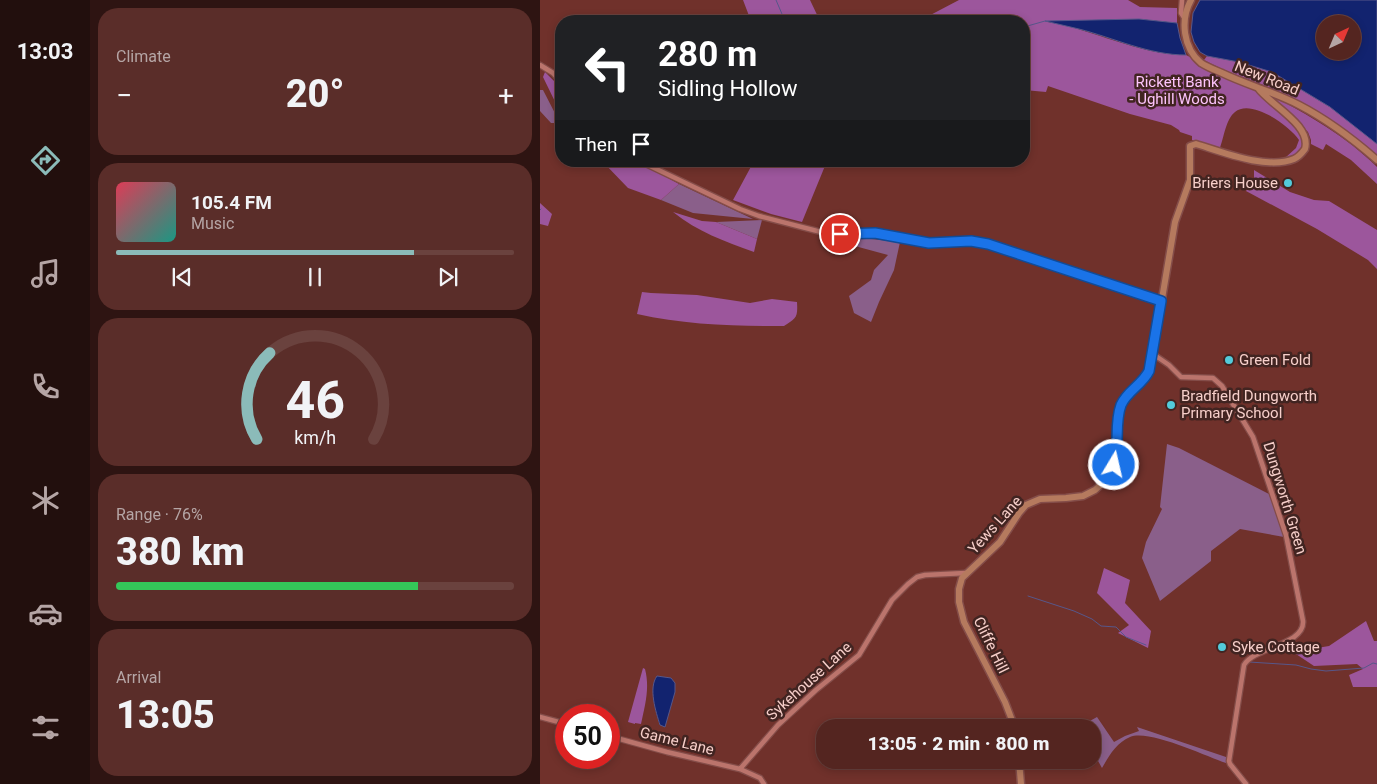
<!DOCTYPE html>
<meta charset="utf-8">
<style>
:root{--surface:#542520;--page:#5a2d29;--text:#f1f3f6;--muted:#b5a5a5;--line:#6a423e;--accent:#8bbbb9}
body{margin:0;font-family:Roboto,sans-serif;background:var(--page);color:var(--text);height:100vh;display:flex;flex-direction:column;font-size:19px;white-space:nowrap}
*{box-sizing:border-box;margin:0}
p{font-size:16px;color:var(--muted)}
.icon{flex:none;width:28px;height:28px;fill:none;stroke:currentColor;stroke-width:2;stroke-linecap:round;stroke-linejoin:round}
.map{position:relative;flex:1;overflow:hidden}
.panel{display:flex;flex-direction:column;gap:8px;padding:8px;background:#2e1412;width:450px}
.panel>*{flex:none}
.guide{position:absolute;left:15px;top:15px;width:475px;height:152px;border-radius:20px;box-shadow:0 2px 8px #0003,0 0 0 1px var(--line);background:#202124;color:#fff;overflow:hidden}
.needle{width:32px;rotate:44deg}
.buttons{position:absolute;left:776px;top:15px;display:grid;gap:10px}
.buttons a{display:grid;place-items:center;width:45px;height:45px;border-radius:50%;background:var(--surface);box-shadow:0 2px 8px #0003,0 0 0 1px var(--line);font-size:25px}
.speed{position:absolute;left:15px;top:704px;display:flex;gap:10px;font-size:25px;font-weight:700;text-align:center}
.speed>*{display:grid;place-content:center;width:65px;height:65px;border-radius:50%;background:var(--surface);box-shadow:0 2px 8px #0003,0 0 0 1px var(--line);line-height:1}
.speed .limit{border:8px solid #d22;background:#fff;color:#111}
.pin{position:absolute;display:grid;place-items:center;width:42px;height:42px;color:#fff;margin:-21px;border:2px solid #fff;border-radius:50%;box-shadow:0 1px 5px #0007}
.me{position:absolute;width:55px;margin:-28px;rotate:9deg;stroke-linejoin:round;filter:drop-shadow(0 0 4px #0008)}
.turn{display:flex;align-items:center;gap:18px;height:105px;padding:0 20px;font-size:22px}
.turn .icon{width:65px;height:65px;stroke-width:2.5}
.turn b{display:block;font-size:35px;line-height:42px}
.then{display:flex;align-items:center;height:48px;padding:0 20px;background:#0003;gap:10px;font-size:19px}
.big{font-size:38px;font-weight:800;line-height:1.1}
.panel .card{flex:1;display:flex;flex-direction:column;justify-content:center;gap:8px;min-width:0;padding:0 18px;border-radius:20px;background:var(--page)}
.panel .dial{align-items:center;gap:0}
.dial svg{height:130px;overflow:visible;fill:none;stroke:var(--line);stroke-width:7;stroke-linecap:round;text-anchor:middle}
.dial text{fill:var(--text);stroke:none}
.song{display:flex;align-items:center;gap:15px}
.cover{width:60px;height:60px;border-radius:8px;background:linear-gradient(135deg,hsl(350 70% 55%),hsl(170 70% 35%))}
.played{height:5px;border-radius:2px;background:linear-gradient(90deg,var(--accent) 75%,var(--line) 75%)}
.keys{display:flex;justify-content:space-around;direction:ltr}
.heat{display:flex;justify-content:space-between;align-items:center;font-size:28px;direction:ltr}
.charge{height:8px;border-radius:4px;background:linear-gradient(90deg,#34c759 76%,var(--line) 0)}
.trip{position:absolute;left:276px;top:719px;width:285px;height:50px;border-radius:20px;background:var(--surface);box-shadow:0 2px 8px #0003,0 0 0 1px var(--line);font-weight:800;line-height:50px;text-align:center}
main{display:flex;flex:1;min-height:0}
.menu{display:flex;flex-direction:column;width:90px;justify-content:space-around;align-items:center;background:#220f0d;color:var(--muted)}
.menu .icon{width:35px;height:35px}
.menu .selected{color:var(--accent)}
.menu b{font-size:22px;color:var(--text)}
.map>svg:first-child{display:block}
</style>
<main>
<nav class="menu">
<b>13:03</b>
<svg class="icon selected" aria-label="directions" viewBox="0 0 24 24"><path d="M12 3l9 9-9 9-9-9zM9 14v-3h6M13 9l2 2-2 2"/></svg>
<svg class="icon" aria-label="music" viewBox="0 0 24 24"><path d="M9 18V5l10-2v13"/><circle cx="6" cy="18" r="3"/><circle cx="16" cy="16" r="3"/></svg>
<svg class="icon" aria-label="phone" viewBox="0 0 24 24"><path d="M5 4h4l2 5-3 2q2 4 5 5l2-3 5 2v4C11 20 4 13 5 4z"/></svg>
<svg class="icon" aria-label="climate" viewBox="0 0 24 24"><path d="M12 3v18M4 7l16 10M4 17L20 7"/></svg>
<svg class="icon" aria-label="car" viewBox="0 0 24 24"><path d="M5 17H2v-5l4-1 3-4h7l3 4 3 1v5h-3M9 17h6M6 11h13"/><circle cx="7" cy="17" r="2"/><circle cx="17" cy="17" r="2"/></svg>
<svg class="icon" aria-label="filters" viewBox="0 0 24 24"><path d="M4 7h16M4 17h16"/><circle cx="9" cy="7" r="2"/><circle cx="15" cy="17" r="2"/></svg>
</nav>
<section class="panel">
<div class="card"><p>Climate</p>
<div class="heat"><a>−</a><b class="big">20°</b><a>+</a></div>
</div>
<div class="card">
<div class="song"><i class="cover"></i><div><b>105.4 FM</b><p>Music</p></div></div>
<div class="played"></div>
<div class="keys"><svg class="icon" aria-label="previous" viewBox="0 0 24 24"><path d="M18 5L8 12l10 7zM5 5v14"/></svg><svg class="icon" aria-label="pause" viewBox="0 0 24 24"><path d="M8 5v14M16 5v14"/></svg><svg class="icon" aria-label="next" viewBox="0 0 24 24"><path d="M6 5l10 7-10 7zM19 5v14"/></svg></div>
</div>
<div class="card dial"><svg viewBox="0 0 100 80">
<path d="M14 69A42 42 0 1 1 86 69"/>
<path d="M14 69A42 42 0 0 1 22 16" stroke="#8bbbb9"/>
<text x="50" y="56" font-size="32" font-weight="700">46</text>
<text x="50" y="72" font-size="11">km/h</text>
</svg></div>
<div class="card"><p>Range · 76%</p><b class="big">380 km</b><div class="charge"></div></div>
<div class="card"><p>Arrival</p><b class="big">13:05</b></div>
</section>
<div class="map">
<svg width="837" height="784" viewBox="0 0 837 784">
<rect width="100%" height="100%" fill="#70312b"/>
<path fill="#8a5f8a" d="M0,90H3L20,123H11L0,111Z
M139,184L213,219L153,213L121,200Z
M222,220L217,239L176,222Z
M322,238L360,242L354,270L339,302L331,322L314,313L309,296L331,280L334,270L348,255L300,242Z
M627,444L639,448L729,494L744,537L700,529L671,551V561L620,601L602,558L606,542L622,509L620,507Z
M557,717L574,742L585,736L599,731L597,727L686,757V763C665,756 609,729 590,737C576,743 569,756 562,768L553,752L552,728L539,727Z"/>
<path fill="#9c569c" d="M203,0H270L280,21H211Z
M419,0H588L600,7L637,8V23L599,19L508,22C519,24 530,26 541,30C575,40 610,55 646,55L716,90L760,133L764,141C761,152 756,155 745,158L756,148L759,140C750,126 711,98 695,112C686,119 684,137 680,148L652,140V136L640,132L639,130L631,125L590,114L508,86L506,92L484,90V21H379Z
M667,56L699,62L732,72L790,107L834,141L837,144V157C805,128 771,105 731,88C709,79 686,72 664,60Z
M5,72L21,88V114L3,77Z
M729,94C768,115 806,136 837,167V184L811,160L786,144L783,150L771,144V140L768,132Z
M62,161H101L108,167L139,184L121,200L88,188Z
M214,161H287L262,222L231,214L193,200Z
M714,170L750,192L774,200L789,201L837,230V269L828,260L777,229L706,191L714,181Z
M0,203L12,214L8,226L0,224Z
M133,212L162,221L176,222L217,239L214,252C184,241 158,232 133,212Z
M102,292L111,293L157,295L210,303L232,299L257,302C258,318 256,318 244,326C195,326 145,325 97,314Z
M564,568L590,580L585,603L611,631L608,648L578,633L589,625L557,593Z
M826,621L834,641H837V687H813L809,675L823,669L817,664L774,666L753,652L789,646Z
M103,668L105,669C110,688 105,705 101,724L95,723V724L88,722Z"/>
<path fill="#12236f" stroke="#57578a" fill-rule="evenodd" d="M660,0H837V144L790,107L732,72L699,62L667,56L660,52L654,42L651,32L653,13ZM785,24H812V51H785Z
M599,19L637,23L640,38L646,55C609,55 574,38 539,29C528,26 516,24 505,21Z
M117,676L131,678L135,683V692L125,727L120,725C116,712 108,688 117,676Z"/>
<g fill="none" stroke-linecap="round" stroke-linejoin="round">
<path stroke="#57578a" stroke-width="1" d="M236,0L245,21
M484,27L505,21
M0,210L1,209
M488,596L534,611L552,619L561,626L576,627L586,637L606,645
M709,662L756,665L771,669L786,671L824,668L833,663L837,664"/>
<defs>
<path id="street" d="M642,0L641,13L645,19
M0,65L13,73L21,82
M104,161L108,165L200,209L219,216L285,233H335L389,243L431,241L447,244L621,301
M613,354L629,365L641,377L673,378L682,386L713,437L746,535L763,621C765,645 714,647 704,665L689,761L690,764L706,784
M0,717L26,724
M69,736L127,752L200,769L220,778L224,784
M200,769L238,725L276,690L319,655L352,600L368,584L377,577L385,575L426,573"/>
<path id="secondary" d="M651,0C640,20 643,48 661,63C667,67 675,70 682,73C707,85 734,92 759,105C788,120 813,139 837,160
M475,728L465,702L424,622L419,602V589L422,578L460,542L479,513L486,505L500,499L526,498L543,496L555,490L564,482L572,470L578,452L577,423L581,407L586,397L605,379L611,364L635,222L650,180V146L656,144C682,152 727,170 754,159C759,157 762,153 765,149C772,125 730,105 718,88
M479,760L481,784"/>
</defs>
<use href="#street" stroke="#844d49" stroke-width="7"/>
<use href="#secondary" stroke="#844d49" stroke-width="9"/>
<use href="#street" stroke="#bb746c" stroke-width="4.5"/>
<use href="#secondary" stroke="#b57a5e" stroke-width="6"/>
</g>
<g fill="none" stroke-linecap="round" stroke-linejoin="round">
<defs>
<path id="route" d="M300,234L335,233L389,243L431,241L448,244L621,301L609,371C602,385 587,391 581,405C574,424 580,445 574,465"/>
</defs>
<use href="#route" stroke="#114b97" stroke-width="12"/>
<use href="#route" stroke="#1a73e8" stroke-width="9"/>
</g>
<g fill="#53cbdb" stroke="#412421" stroke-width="2">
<circle cx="748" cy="183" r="5"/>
<circle cx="689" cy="360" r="5"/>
<circle cx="631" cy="405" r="5"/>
<circle cx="682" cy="647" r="5"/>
</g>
<g text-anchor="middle" stroke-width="5" stroke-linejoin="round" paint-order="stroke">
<g font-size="15" fill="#f7cfca" stroke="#412421">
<text transform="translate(727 78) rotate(22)" y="5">New Road</text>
<text transform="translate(745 498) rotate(73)" y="5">Dungworth Green</text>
<text transform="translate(455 525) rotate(-48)" y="5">Yews Lane</text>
<text transform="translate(451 645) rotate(64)" y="5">Cliffe Hill</text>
<text transform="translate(269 681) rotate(-42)" y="5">Sykehouse Lane</text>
<text transform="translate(137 741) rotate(14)" y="5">Game Lane</text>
</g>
<g font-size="15" fill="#fdc4fc" stroke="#412421">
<text x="637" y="87">Rickett Bank<tspan x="637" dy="17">- Ughill Woods</tspan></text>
</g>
<g font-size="15" fill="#f7cfca" stroke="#412421" text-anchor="start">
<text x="738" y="188" text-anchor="end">Briers House</text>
<text x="699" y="365">Green Fold</text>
<text x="641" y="401">Bradfield Dungworth<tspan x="641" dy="17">Primary School</tspan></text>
<text x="692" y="652">Syke Cottage</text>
</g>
</g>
</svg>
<div class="buttons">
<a><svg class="needle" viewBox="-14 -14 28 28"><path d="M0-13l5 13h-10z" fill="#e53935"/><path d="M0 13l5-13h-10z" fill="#b5a5a5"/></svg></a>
</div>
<div class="speed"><div class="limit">50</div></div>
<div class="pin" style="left:300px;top:234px;background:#d93025"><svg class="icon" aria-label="arrive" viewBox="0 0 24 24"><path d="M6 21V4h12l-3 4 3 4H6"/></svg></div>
<svg class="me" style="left:574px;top:465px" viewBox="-20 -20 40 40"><circle r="17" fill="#1a73e8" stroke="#fff" stroke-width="3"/><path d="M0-11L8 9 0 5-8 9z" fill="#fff"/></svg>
<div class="trip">13:05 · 2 min · 800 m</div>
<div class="guide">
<div class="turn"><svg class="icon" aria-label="left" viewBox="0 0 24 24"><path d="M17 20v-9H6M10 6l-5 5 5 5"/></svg><div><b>280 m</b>Sidling Hollow</div></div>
<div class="then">Then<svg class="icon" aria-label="arrive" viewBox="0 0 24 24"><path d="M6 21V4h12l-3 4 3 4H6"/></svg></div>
</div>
</div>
</main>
